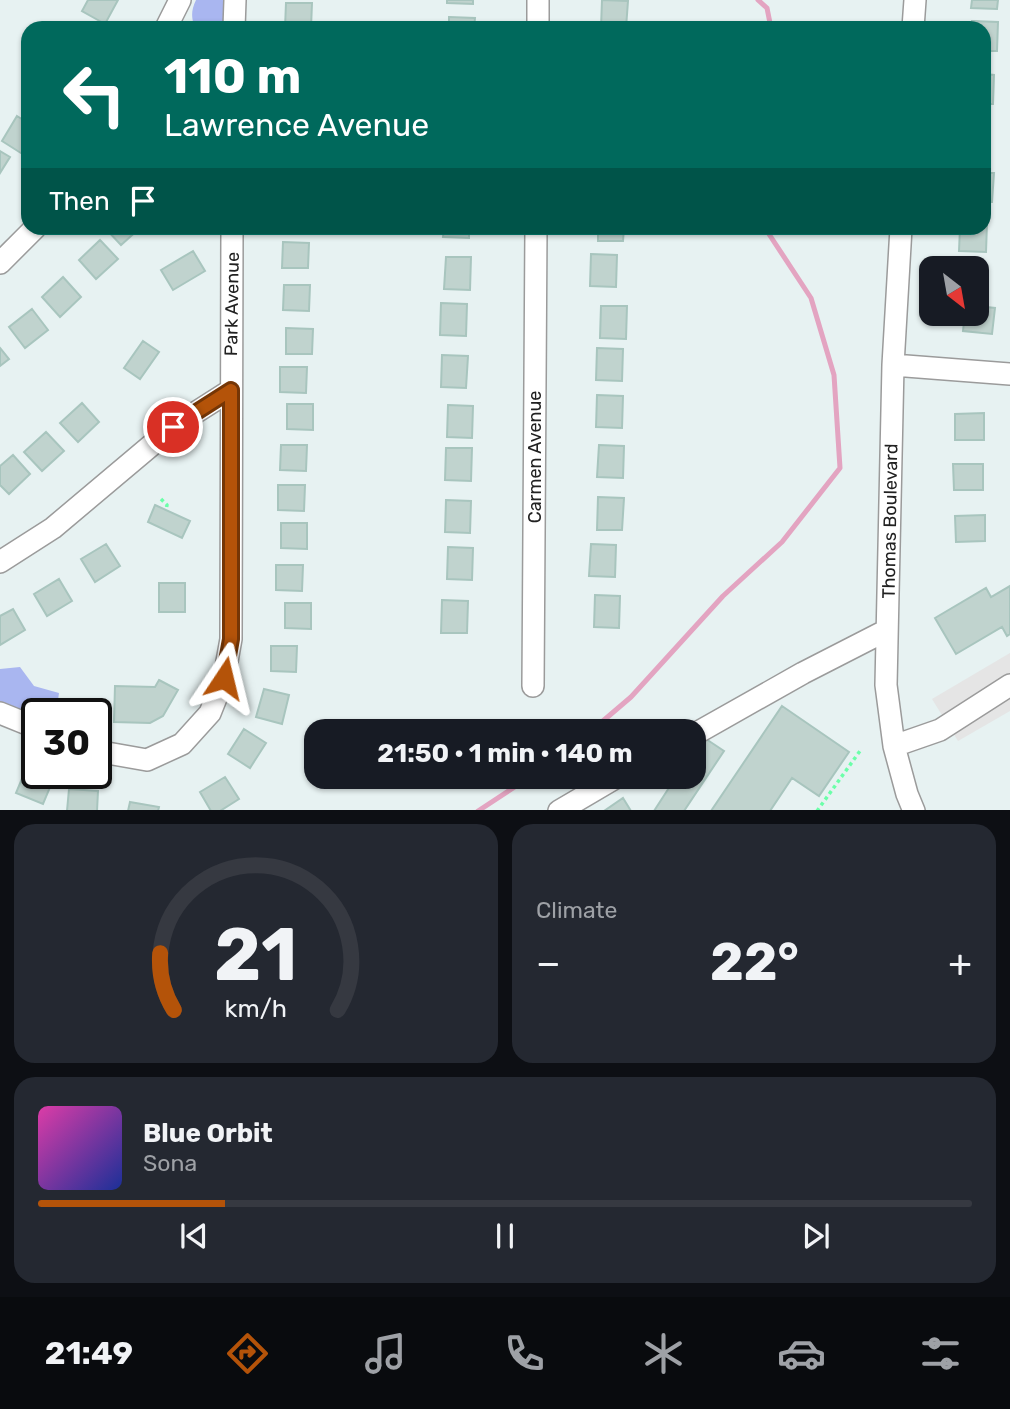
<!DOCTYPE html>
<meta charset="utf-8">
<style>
:root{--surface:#171b24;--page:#242831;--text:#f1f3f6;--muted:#9ea1a6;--line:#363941;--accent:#b45309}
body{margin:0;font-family:Rubik,sans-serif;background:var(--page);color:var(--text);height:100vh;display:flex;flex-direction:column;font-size:26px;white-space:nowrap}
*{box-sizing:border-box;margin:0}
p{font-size:23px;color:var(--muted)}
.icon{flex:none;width:38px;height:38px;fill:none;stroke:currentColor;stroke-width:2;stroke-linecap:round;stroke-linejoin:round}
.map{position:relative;height:810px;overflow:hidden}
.drawer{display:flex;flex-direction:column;gap:14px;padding:14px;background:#0d0f14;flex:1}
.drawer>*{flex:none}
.top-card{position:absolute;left:21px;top:21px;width:970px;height:214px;border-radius:21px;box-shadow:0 2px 5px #0004;background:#00695c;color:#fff;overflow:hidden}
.needle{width:46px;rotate:149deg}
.buttons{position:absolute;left:919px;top:256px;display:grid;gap:14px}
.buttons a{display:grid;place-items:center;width:70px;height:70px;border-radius:14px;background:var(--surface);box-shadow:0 2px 5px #0004;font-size:35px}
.speed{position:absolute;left:21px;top:698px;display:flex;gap:14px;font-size:35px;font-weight:700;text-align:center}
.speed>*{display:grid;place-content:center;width:91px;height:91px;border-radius:50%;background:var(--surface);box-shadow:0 2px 5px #0004;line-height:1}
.speed .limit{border:4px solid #111;border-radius:10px;background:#fff;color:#111}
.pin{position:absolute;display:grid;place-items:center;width:60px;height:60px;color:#fff;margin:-30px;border:4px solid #fff;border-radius:50%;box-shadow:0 2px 7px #0007}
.me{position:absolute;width:77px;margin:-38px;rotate:10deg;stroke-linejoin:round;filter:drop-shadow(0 0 5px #0008)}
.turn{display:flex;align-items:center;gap:24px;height:147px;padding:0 28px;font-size:32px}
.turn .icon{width:91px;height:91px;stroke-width:2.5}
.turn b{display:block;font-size:49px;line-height:60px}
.then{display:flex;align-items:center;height:66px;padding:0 28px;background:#0003;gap:14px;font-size:26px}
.big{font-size:52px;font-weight:700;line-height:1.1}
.drawer .card{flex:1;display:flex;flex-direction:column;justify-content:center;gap:10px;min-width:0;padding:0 24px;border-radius:21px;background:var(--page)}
.drawer .dial{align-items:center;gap:0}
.dial svg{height:182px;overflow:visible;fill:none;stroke:var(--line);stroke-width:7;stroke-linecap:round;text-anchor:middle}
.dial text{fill:var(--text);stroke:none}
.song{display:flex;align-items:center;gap:21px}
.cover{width:84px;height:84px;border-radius:10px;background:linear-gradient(135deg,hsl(320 70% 55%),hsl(230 70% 35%))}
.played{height:7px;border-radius:4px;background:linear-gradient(90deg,var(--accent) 20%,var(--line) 20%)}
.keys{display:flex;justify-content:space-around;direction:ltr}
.heat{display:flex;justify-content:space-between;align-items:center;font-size:38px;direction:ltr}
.drawer .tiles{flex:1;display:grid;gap:14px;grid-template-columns:1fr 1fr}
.card:last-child{grid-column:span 2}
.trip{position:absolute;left:304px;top:719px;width:402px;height:70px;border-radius:21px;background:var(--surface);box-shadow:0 2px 5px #0004;font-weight:700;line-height:70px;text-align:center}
.tab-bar{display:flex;height:112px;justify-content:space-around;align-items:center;background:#090b0e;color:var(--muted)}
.tab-bar .icon{width:49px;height:49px}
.tab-bar .active{color:var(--accent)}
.tab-bar b{font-size:32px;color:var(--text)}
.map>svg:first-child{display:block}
</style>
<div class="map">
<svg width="1010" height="811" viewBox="0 0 1010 811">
<rect width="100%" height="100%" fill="#e7f2f2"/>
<path fill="#a9b6f0" d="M196,0H228L224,28H195C191,17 191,11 196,0Z
M20,667L34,686L59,693L58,700L74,706L72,714H37V719L0,707V669Z"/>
<path fill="#e5e5e5" d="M1010,653V711L958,741L932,699Z"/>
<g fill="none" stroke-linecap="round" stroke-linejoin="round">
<path stroke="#e3a4c1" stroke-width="5" d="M758,0L767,8L771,28
M590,732L631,697L723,596L782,542L840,468L834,375L811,298L765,228
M478,811L530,777"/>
</g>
<path fill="#c0d3ce" stroke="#a8c5be" stroke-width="2" d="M88,0H118L105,24L82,11Z
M447,0H473V4L447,3Z
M602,0L628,1L626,28H601Z
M972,0H998L997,9L971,8Z
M286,3H312L311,28H285Z
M449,17L475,18L474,28H449Z
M972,21L998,22L997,51H984V28H972Z
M984,74L994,75L993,104H984Z
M17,116L28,123V149L24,155L2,141Z
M984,124H990L989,153H984Z
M0,151L10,157L0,173Z
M984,173H994L992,202H984Z
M984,223H987L986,252L959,251L960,228H984Z
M105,228H140L121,245Z
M444,228H469V238L443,237Z
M598,228H624L623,241H598Z
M100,240L118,259L96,279L79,260Z
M283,242L309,243L308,268H282Z
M193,251L205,271L173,290L161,270Z
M591,254L617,255L616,287L590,286Z
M446,257H471L470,290L444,289Z
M958,266L984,267L983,296H976V268H958Z
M63,277L81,297L60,317L42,297Z
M284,285H310L309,311L283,310Z
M441,303L467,304L466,336L440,335Z
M601,306H627L626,339L600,338Z
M976,306L995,308L992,334L963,331L965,313H976Z
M32,309L48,330L25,348L9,327Z
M286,328L313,329L312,354H286Z
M143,341L159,352L140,379L124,368Z
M0,348L9,359L0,366Z
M597,348L623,349L622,381L596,380Z
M442,355L468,356L466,388L441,387Z
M280,367H307L306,393L280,392Z
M597,395L623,396L622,428L596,427Z
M82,403L99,422L78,442L60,423Z
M287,404H313V430L287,429Z
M448,405L473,406L472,438L447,437Z
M984,413V440H955V414Z
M46,432L64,451L42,471L24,452Z
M281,445H307L306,471L280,470Z
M599,445L624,446L623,478L597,477Z
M446,448H472L471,481L445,480Z
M13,455L30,474L9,494L0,485V466Z
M953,464H983V490H954Z
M278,485H305L304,511L278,510Z
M598,497L624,498L622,530H597Z
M446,500L471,501L470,533L445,532Z
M155,505L190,521L182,538L148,522Z
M985,515V541L956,542L955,516Z
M281,523H307V549L281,548Z
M106,544L120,566L95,582L81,559Z
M591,544L616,545L615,577L589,576Z
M448,547L473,548L472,580L447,579Z
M276,565H303L302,591L276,590Z
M59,579L72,601L47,616L34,594Z
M159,583H185V612H159Z
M1010,586V634L1007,636L1002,627L956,654L935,618L986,588L991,597Z
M595,595L620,596L619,628L594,627Z
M442,600L468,601L467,633H441Z
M285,603H311V629L285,628Z
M13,609L25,630L0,645V616Z
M271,646H297L296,672L271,671Z
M159,680L178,690L163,716L150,723L114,722L115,686L155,687Z
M264,689L289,695L282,724L256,717Z
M782,706L849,752L819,796L792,778L770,811H711Z
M244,729L266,743L250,768L228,754Z
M703,737L724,751L684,811H654L676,777H695V749Z
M26,769L53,780L43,804L16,793Z
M225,777L239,799L220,811H211L200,792Z
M69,789L98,791L97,811H67Z
M623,798L631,811H604Z
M130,802L159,807L158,811H128Z"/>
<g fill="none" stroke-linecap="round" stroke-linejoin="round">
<defs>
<path id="minor" d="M166,28L180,0
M234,28L235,0
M538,28V0
M913,28L915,0
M901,228L893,365L886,685L894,746L907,794L914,811
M0,263L35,228
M893,365L1010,374
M0,562L53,528L173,427L231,390
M533,686L536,228
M0,713L37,728
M695,734L803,673L887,630
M894,746L940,730L1010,685
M96,751L147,760L182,744L210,713L224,678L231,639L232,228
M559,811L617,777"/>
</defs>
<use href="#minor" stroke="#9b9b9b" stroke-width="24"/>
<path stroke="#6bffa9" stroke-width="3.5" stroke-dasharray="3.5 3.5" stroke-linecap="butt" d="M161,499L167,505L166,510
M817,811L860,751"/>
<use href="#minor" stroke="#fff" stroke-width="21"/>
</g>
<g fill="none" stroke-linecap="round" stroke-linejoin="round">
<defs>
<path id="route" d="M173,427L231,390V639L224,678"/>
</defs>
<use href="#route" stroke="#753606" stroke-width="18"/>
<use href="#route" stroke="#b45309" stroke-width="12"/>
</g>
<g text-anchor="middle" stroke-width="5" stroke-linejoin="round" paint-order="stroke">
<g font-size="18" fill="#212121" stroke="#fff">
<text transform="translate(232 304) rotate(-89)" y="6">Park Avenue</text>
<text transform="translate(535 457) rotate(-90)" y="6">Carmen Avenue</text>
<text transform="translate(890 521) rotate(-89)" y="6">Thomas Boulevard</text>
</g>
</g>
</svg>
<div class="buttons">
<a><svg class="needle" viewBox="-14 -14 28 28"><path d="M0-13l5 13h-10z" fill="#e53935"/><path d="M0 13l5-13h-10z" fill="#9ea1a6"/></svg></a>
</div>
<div class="speed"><div class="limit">30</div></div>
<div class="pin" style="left:173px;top:427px;background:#d93025"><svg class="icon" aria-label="arrive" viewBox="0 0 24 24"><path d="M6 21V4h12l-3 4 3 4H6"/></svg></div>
<svg class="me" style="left:224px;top:678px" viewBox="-20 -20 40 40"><path d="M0-17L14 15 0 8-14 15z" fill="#b45309" stroke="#fff" stroke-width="4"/></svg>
<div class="trip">21:50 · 1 min · 140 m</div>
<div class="top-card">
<div class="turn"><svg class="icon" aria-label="left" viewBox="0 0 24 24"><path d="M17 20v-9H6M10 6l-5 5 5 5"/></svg><div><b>110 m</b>Lawrence Avenue</div></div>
<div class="then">Then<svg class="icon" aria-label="arrive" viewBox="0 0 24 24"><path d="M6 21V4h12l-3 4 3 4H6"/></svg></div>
</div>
</div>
<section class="drawer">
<div class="tiles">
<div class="card dial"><svg viewBox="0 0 100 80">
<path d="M14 69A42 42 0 1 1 86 69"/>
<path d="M14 69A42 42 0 0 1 8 44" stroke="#b45309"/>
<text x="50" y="56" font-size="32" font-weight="700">21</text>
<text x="50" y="72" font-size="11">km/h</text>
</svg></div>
<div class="card"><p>Climate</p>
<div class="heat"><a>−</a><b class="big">22°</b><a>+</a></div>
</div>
<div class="card">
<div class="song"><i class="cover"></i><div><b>Blue Orbit</b><p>Sona</p></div></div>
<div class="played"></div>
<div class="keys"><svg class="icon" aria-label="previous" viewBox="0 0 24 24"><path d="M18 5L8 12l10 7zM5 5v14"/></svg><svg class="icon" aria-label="pause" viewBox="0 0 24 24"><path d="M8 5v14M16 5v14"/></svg><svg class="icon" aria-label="next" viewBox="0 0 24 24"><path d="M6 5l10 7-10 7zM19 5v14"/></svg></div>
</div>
</div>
</section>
<nav class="tab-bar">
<b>21:49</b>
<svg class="icon active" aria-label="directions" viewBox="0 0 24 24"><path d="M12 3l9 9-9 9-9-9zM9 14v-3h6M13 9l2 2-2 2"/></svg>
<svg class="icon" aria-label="music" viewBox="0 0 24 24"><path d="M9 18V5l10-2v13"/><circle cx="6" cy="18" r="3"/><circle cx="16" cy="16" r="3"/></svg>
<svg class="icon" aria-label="phone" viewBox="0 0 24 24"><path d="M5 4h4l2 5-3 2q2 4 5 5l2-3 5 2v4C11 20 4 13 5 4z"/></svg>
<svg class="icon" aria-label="climate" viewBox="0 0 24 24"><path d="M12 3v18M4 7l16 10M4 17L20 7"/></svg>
<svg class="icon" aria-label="car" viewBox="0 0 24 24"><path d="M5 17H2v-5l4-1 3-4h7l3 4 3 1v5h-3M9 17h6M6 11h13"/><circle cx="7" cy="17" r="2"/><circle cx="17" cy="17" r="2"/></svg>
<svg class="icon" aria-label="filters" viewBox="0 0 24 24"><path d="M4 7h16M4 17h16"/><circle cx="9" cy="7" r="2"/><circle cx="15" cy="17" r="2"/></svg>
</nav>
